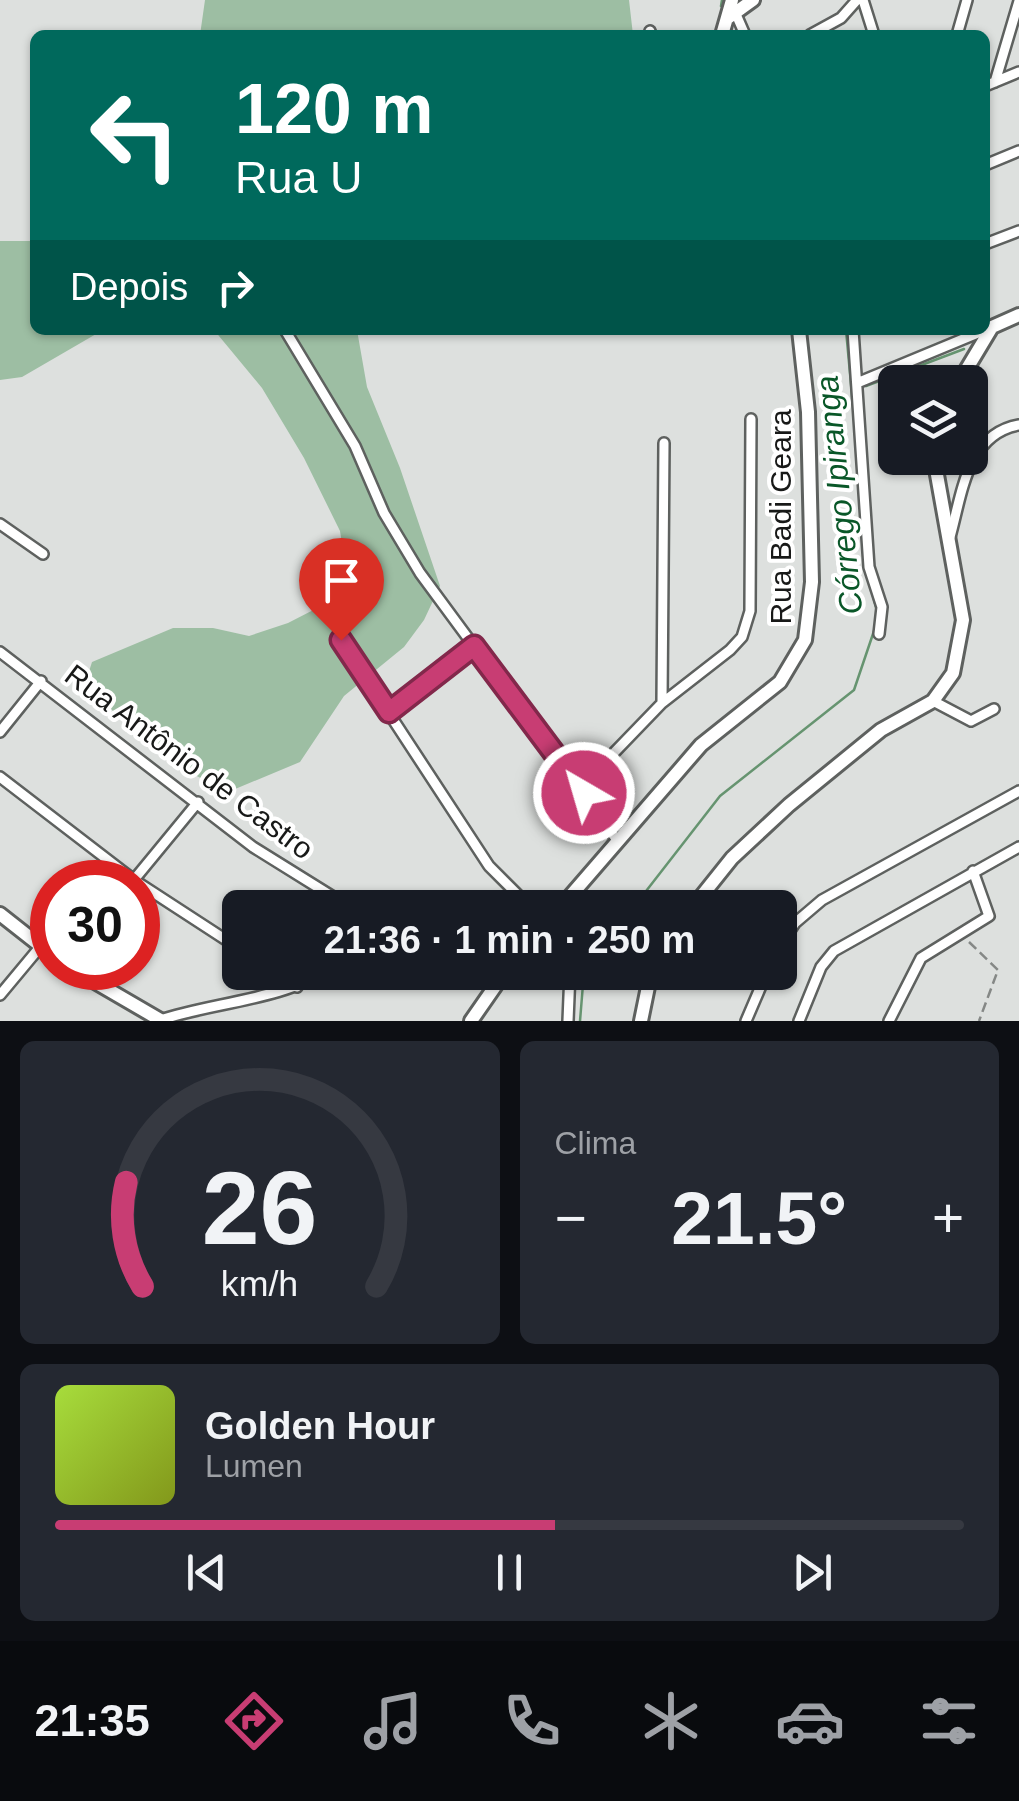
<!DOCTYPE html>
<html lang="pt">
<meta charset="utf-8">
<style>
:root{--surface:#171b24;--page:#242831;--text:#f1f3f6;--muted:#9ea1a6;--line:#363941;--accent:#c83d73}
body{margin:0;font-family:Arial,sans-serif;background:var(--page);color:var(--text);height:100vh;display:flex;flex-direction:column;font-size:38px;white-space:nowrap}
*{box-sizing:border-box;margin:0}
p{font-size:32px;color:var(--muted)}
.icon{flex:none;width:55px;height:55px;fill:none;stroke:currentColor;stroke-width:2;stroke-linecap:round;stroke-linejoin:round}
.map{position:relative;height:1021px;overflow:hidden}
.drawer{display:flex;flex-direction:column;gap:20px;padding:20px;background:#0d0f14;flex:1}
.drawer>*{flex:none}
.top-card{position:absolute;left:30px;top:30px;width:960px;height:305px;border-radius:15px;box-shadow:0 2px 8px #0004;background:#00695c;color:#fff;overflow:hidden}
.fabs{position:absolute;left:878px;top:365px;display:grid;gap:20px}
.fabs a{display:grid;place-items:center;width:110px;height:110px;border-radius:15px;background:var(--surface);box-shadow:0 2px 8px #0004;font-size:50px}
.speed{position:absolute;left:30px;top:860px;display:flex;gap:20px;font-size:50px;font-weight:700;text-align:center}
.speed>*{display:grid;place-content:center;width:130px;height:130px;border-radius:50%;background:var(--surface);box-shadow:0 2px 8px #0004;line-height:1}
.speed .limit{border:15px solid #d22;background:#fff;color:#111}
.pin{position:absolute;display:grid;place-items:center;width:85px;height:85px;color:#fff;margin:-102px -42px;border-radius:50% 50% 50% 0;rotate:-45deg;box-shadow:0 0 10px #0007}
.pin .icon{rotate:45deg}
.me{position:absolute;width:110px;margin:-55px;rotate:322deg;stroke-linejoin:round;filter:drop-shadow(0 0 8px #0008)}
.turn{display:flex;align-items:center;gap:35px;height:210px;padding:0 40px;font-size:45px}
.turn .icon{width:130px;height:130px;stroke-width:2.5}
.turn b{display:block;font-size:70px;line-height:85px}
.then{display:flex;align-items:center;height:95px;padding:0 40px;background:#0003;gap:20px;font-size:38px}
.big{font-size:75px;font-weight:700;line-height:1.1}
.drawer .card{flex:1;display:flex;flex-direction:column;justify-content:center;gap:15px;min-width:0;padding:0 35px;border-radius:15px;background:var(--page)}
.drawer .dial{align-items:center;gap:0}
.dial svg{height:260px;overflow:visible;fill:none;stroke:var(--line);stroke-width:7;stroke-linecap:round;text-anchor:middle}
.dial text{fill:var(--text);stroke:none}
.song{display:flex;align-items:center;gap:30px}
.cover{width:120px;height:120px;border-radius:15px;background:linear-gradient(135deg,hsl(80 70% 55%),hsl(70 70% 35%))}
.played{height:10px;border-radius:5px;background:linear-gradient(90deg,var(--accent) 55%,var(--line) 55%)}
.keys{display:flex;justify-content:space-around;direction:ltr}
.heat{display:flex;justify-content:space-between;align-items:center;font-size:55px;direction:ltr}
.drawer .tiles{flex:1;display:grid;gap:20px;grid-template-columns:1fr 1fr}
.card:last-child{grid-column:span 2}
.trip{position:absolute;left:222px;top:890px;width:575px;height:100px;border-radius:15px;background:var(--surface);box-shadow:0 2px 8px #0004;font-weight:700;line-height:100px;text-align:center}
.dock{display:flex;height:160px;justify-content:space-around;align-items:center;background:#090b0e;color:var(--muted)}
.dock .icon{width:70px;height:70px}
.dock .on{color:var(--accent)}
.dock b{font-size:45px;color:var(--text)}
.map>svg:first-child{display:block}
</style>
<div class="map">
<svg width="1019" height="1021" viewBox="0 0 1019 1021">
<rect width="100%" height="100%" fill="#dde0de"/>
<path fill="#9dbea3" d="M205,0H629L633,35H200Z
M0,241H35V330H103L22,377L0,380Z
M214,330H357L367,387L400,468L440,586L424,620L404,647L344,696L300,762L228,792L185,770L84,687L92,662L173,628H213L249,636L288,623L325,604L346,568L340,531L304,458L262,388Z"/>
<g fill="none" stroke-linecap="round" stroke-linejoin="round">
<path stroke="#669470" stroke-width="2.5" d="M721,6L722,0
M846,330L855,428
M866,386L964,349
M866,570L877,611
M621,908L643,895L720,796L854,690L875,628
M580,1021L584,972"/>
<defs>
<path id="street" d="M863,0L874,35
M735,12L745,35
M650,31L651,35
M810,35L841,18L857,0
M957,35L967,0
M995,82L1019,1
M985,86L1019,72
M985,165L1019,151
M985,244L1019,231
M285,330L355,446L384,513L420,573L617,840
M853,330L869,567L882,607L879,634
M857,383L985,330
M0,524L43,554
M950,537C962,494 967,434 1019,425
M341,640L489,866L531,908
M0,652L253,847L351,908
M933,701L971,721L994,709
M662,703L664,443
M389,713L474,646
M0,732L41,681
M0,777L134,880L240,949
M580,788L662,703L730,650L742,637L750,611L751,419
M133,881L198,802
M780,946L795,923L822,900L1019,791
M275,972L297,987
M471,972L495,986
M0,995L40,947
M161,1020C202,1005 293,997 320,972
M568,1021L570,972
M746,1021L767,972
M799,1021L821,967L834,951L1019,847
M889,1021L921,958L989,916L973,871"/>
<path id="secondary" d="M728,18L753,0
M722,35L732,0
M959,382L992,327L1019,315
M560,908L701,745L780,682L805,640L812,582L808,412L799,330
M692,908L732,858L789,805L881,730L933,701L953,673L963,620L934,458
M0,914L52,955
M71,968L162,1021
M471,1021L505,972
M641,1021L651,972"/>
</defs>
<use href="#street" stroke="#5e615f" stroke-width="14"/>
<use href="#secondary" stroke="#5e615f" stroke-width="18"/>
<path stroke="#858886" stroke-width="2.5" stroke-dasharray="10 5" stroke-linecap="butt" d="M969,942L998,970L979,1021"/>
<use href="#street" stroke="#fff" stroke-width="9"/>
<use href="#secondary" stroke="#fff" stroke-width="12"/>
</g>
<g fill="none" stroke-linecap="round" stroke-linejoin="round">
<defs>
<path id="route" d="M341,640L389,712L474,646L584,793"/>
</defs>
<use href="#route" stroke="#82284b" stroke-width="25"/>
<use href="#route" stroke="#c83d73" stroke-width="18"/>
</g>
<g text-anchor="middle" stroke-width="8" stroke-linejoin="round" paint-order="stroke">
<g font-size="30" fill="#181918" stroke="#fff">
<text transform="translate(781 517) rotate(-90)" y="10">Rua Badi Geara</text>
<text transform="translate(189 762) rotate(37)" y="10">Rua Antônio de Castro</text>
</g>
<g font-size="32" font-style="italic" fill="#095728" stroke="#fff">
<text transform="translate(839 495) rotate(-96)" y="11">Córrego Ipiranga</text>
</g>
</g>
</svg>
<div class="fabs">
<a><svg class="icon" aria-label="layers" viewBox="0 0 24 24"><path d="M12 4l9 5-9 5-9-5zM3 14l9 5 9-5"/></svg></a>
</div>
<div class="speed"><div class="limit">30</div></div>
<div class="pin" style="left:341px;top:640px;background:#d93025"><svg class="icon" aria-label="arrive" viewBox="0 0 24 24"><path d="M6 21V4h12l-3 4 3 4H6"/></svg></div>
<svg class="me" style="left:584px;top:793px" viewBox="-20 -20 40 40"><circle r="17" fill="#c83d73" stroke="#fff" stroke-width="3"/><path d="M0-11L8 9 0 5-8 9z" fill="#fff"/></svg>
<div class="trip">21:36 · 1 min · 250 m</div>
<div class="top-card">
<div class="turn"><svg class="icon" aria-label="left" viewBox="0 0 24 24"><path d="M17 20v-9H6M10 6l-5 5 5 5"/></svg><div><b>120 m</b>Rua U</div></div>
<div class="then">Depois<svg class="icon" aria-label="right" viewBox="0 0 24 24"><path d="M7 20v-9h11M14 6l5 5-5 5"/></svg></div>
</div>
</div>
<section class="drawer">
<div class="tiles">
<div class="card dial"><svg viewBox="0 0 100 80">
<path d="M14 69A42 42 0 1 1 86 69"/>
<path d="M14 69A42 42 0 0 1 9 37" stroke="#c83d73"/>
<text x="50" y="56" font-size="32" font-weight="700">26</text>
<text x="50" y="72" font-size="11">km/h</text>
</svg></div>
<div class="card"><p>Clima</p>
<div class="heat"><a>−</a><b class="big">21.5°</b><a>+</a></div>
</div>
<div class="card">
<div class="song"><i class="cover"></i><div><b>Golden Hour</b><p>Lumen</p></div></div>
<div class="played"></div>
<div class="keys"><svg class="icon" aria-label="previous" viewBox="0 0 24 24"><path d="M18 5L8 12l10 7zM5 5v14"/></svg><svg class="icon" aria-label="pause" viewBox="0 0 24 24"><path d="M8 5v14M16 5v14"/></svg><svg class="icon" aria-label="next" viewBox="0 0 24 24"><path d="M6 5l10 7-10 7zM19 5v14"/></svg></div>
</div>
</div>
</section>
<nav class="dock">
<b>21:35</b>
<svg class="icon on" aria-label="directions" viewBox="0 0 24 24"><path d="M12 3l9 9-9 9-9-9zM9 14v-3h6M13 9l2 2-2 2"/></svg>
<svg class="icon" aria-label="music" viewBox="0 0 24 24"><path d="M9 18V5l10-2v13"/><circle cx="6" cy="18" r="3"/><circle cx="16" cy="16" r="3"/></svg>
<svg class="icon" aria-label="phone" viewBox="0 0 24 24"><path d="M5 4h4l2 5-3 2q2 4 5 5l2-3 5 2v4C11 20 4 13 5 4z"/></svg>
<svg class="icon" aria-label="climate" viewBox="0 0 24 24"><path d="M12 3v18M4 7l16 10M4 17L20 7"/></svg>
<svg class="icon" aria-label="car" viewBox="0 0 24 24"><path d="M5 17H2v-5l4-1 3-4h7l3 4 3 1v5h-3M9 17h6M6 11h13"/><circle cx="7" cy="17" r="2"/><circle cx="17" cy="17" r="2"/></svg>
<svg class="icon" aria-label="filters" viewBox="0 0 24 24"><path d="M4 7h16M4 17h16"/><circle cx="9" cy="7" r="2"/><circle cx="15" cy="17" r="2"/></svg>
</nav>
